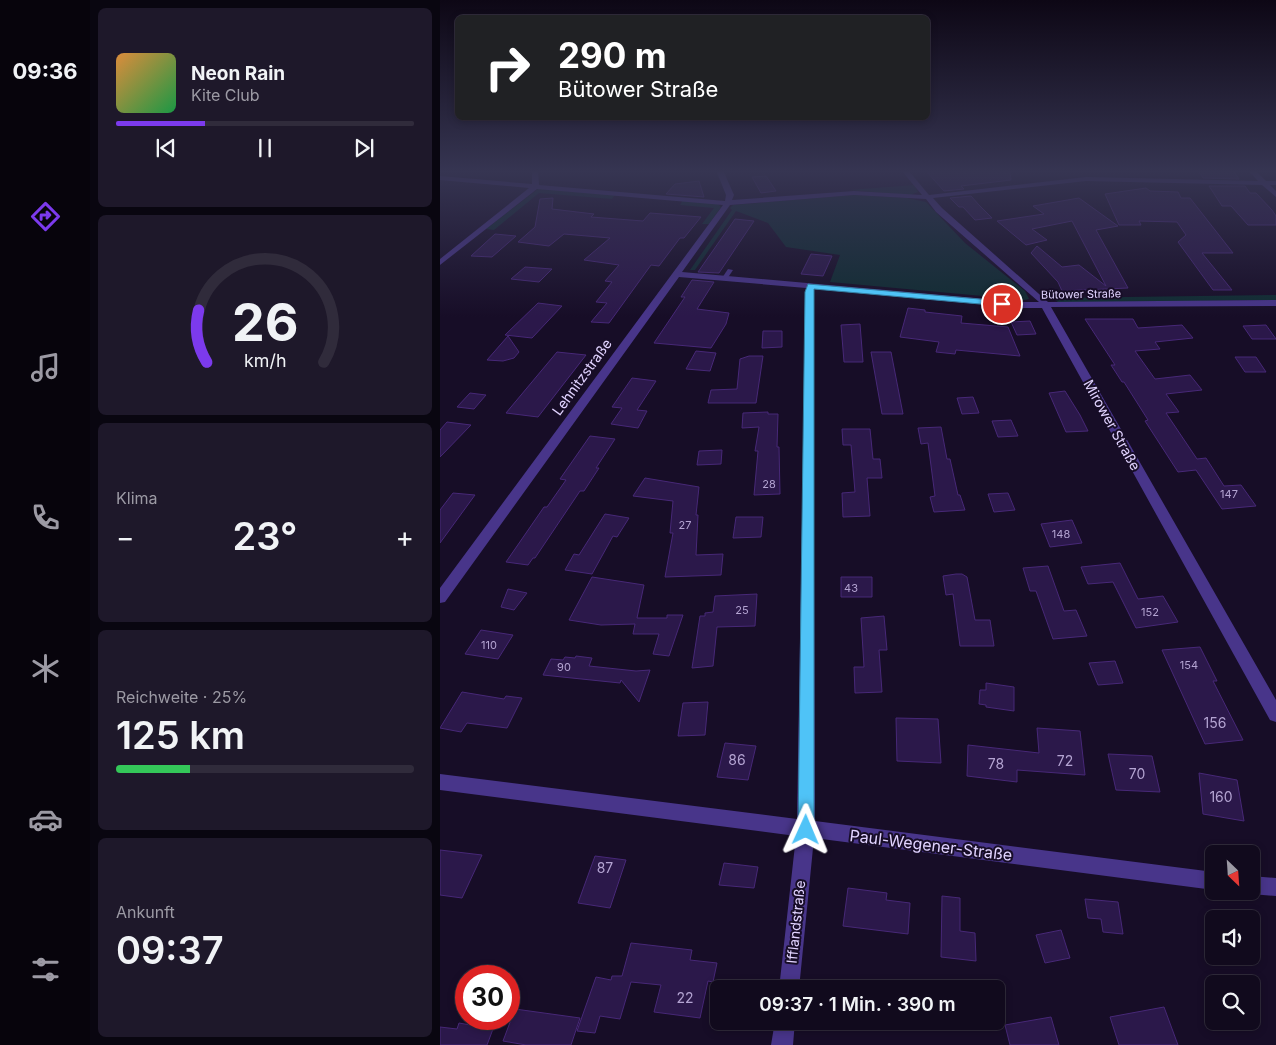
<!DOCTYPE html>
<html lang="de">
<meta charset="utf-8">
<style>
:root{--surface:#110a1d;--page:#1e182a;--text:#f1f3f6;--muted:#9c9aa4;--line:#302b3b;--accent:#7c3aed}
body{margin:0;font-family:Inter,sans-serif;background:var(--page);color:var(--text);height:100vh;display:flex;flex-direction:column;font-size:19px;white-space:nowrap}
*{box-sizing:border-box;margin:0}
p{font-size:16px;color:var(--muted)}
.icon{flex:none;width:28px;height:28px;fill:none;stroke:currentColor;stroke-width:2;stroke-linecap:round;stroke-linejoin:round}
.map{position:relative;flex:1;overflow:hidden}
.side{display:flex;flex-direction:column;gap:8px;padding:8px;background:#090610;width:350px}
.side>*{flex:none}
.guide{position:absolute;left:15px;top:15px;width:475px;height:105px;border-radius:8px;box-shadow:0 2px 8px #0003,0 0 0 1px var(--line);background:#202124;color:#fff;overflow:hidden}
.needle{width:32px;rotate:155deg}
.tools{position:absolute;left:765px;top:845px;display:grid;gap:10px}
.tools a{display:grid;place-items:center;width:55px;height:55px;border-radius:8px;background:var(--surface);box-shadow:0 2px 8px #0003,0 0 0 1px var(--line);font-size:25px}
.speed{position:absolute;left:15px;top:965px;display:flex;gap:10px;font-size:25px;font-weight:700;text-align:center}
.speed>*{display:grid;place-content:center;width:65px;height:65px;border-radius:50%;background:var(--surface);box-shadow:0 2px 8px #0003,0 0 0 1px var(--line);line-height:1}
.speed .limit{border:8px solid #d22;background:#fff;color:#111}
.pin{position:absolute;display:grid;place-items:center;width:42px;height:42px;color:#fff;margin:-21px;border:2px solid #fff;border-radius:50%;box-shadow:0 1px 5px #0007}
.me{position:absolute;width:55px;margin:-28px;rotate:1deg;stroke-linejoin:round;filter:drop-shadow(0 0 4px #0008)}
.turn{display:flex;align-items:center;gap:18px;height:105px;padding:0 20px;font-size:22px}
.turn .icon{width:65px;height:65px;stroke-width:2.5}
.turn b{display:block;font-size:35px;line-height:42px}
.big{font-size:38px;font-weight:600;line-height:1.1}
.side .tile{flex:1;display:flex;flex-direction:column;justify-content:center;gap:8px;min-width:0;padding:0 18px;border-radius:8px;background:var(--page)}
.side .dial{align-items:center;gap:0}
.dial svg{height:130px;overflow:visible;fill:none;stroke:var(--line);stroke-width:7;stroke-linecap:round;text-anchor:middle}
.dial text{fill:var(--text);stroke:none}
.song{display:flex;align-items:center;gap:15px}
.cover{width:60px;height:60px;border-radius:8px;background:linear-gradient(135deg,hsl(30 70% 55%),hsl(140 70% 35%))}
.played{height:5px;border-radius:2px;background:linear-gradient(90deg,var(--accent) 30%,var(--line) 30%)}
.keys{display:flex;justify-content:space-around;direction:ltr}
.heat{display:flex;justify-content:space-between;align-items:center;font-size:28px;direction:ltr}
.charge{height:8px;border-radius:4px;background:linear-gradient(90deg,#34c759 25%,var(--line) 0)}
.trip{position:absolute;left:270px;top:980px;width:295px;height:50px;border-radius:8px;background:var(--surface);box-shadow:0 2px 8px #0003,0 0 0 1px var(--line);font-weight:600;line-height:50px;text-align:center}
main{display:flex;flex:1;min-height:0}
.tab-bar{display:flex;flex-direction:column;width:90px;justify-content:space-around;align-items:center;background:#07040c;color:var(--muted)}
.tab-bar .icon{width:35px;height:35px}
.tab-bar .on{color:var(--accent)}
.tab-bar b{font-size:22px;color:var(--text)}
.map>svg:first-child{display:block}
</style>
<main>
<nav class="tab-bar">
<b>09:36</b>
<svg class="icon on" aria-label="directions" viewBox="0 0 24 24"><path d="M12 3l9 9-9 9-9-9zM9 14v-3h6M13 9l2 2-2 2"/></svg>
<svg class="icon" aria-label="music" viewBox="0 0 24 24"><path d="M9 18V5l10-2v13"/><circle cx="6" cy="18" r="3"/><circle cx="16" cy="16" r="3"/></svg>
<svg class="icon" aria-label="phone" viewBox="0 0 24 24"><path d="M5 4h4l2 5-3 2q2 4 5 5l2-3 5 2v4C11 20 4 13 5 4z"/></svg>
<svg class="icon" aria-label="climate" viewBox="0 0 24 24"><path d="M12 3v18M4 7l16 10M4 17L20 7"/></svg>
<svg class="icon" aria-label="car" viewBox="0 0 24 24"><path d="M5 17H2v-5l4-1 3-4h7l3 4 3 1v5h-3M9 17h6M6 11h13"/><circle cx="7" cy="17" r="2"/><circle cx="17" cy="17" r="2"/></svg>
<svg class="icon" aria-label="filters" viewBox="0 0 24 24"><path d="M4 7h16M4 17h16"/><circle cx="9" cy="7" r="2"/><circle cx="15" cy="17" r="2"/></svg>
</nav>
<section class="side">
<div class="tile">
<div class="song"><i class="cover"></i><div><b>Neon Rain</b><p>Kite Club</p></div></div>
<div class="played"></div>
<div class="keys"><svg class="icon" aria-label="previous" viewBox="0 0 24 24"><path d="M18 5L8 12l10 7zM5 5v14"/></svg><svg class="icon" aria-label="pause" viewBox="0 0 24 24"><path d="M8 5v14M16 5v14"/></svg><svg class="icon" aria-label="next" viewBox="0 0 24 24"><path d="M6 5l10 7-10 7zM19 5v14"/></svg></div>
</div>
<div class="tile dial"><svg viewBox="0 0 100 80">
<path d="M14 69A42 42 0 1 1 86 69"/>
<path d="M14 69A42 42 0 0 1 9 37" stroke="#7c3aed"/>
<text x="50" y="56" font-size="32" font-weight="700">26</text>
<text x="50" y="72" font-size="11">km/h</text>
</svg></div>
<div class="tile"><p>Klima</p>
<div class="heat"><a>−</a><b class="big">23°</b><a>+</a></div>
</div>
<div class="tile"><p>Reichweite · 25%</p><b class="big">125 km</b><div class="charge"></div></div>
<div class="tile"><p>Ankunft</p><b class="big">09:37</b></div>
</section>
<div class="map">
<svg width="836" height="1045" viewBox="0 0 836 1045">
<rect width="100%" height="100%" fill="#170d27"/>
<path fill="#102c32" d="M474,185L478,192L470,195L409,190Z
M98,189H104L175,195L172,199L99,193L54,230L46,229Z
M414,195L467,198L486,202L525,243L585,291L589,299L585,300L390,282L400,255L346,247L328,223L296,211L255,270H250L292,210L290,208L293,205Z
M243,200L278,204L281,207L269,224H262L274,208L240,205Z
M836,295V300L619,303L613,298Z"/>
<path fill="#2b184a" stroke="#472877" d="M485,170H570L571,180L521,186L524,189L504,191Z
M758,170H793L799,179L763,178Z
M326,176L336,191L321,193L312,177Z
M259,181L264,197L226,194L235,184Z
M769,186H805L810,193H816L832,210L836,216V225H808L791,206H782Z
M706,188L710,191L738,192L741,198H750L793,253H762L792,290H773L738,242L746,235L737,222L699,221L701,225H679L665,194Z
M531,196L539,205L552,218L535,220L523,207H519L510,198Z
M113,198L112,209L154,214L151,217L203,221L210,213L261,217L244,238H240L219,266L211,265L169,323L151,322L167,303L156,302L172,282L165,281L179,265L144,260L170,238L124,234L109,246L78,242L95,227L100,199Z
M639,198L678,226L656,230L688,288L622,291L618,282L591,253L597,246L622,267L639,265L666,286L632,221L592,229L607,240L586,245L557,221L604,214L593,206Z
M295,219L314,221L279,273L258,272Z
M55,234L76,236L52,257L31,256Z
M371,254L392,256L383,276L361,274Z
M85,267L112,269L99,282L71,279Z
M252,280L274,282L257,309L289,313L286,324L271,348L214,343L245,297H241Z
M98,303L122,306L92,338L65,335Z
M468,308L485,310V312L522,316L521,323L568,327L580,356L516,350L515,354L496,352L499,342L460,337Z
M645,319H693L698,328L742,325L753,338L715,342L720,349L695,351L715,379L750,375L762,390L726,394L739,412L726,413L757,459L766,458L784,486L801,485L816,506L782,509L756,470L738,472L705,421L708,420L684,382H682L671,365H675Z
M590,321L596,334L577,335L571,322Z
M420,324L423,362H404L401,325Z
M826,325L836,339H812L803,326Z
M323,331H342V347L322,348Z
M68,336L79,352L74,358L63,361L47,360Z
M256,351L276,353L270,371L246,369Z
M117,352L146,355L98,417L66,413Z
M431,352H451L463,414H442Z
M309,356H323L316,403H268L271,390L297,389L300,359Z
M795,357H816L826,372H805Z
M192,378L216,381L197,410L207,411L198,428L171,424L182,408L172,407Z
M625,391L640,415L648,431L626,432L609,393Z
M30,393L46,395L34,409L17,407Z
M533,397L539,413L522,414L517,398Z
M328,412V414H338L337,447H339L340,494L314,495L318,451H315L319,427L302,428L303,413Z
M571,420L578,436L558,437L552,421Z
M7,422L31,425L0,457V430Z
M501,427L507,459H510L518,495H520L525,510L494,512L490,497L495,496L488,443L481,444L478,428Z
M402,429H430L433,459H440L442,478H427L430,516L403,517L402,493L415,492L411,445H403Z
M150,436L175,439L156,468H159L144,491H140L95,558H93L88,565L66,562L104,507H107L126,480L120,479Z
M282,450L281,464L257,465L259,451Z
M205,478L259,487L256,515H258L256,555L283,554L281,575L225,577L233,533H230L233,501L193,496Z
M13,493L35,495L0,543V510Z
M568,493L575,510L554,512L548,494Z
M165,514L189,518L177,537L173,536L152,574L125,570L134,554L139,555Z
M296,517H323L321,537L293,538Z
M632,520L642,543L610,547L601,524Z
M680,563L698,599L723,596L738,622L696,628L673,582L648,584L641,567Z
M608,566L624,611L636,610L647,636L613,639L596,591H590L583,568Z
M516,574H522L527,577L535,620H550L554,646H520L513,594L506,595L503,576Z
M152,577L204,585L197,618H227V615H243L229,656L213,654L219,634H193L195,624L161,625L129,620Z
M401,577H432V597H401Z
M68,589L87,593L74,610L61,607Z
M317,594L315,626L277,627L273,666L252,668L260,616H265V613L273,612L275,596Z
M444,616L447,650H439L442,692L415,693L414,667H424L421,618Z
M41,630L73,635L58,659L25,654Z
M760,647L777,681H773L803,740L765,744L722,650Z
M136,656L152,658L149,666L196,671L210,670L199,702L181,680L180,683L103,675L111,659L123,660L125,657L135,658Z
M675,661L683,683L658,685L649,663Z
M546,683L574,687V711L546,707V705L539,704L540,690H546Z
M22,692L64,699L66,696L82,698L67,728L27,723L21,732L0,728Z
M268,702L265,735L238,736L243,703Z
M456,718L498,719L501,763L457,761Z
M597,728L640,731L645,775L577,770V782L527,776L528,745L599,753Z
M285,743L316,746L308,780L277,777Z
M668,754L712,756L720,792L676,790Z
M759,773L797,780L804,821L763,814Z
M0,850L42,855L22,898L0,895Z
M155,856L186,860L170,908L138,903Z
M284,863L318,867L314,888L279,885Z
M408,888L447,893L446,900L470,903L468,934L403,926Z
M502,896L520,898V931L535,933L536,961L501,957Z
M645,899L678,902L683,934L663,932L661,919L648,918Z
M621,930L630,958L605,963L596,935Z
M191,943L252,950L250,960L277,963L273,982L268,981L260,1018L214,1012L221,985L191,982L180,1019L160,1016L155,1033L137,1031L156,977L171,980L172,976H182Z
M724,1007L738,1045H679L670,1017Z
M75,1009L140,1018L131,1045H86L63,1041Z
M611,1017L619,1045H570L565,1025Z
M19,1023L53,1029L47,1045H0V1027L17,1029Z"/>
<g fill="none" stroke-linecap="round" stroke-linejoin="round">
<path fill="#48358a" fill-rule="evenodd" d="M288,269L293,270L287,279H283L282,278Z"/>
<path fill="#48358a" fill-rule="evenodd" d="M92,170H98L99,185L285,201L286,195L276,170H283L294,195L292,200L414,191L482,195L461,170H468L489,195L646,177L818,181L808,170H815L826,181H836V185H830L836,191V197L822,185L646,181L493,198L502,208L608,302L836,300V306L611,307L836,700V722L830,720L602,308H581L374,289L373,292L375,821L774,872V890L374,838L359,989H339L356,836L0,790V774L357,819L366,288L239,277L5,602L0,603V588L283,205L97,189L0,265V259L89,188L0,180V176L92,184ZM414,195L486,199L496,212L599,302H581L242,272L290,205Z
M811,876L836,878V896L811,894L804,892L811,891Z
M335,1021H355L353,1045H331Z"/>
</g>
<linearGradient id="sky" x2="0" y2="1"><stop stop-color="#0d0715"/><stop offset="0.54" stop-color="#363552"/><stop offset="1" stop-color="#363552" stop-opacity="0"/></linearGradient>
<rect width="836" height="317" fill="url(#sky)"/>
<path fill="#4fc3f7" stroke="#337fa1" d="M368,284L562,301L566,304L562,306L374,289V830L372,835L366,837L361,835L358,830L365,292Z"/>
<g text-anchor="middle" stroke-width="4" stroke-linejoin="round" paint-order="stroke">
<g font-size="11" fill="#e1d3ff" stroke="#170d27">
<text transform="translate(641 294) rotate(-1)" y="4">Bütower Straße</text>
</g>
<g font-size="11" fill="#b4a4d2">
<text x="329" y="488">28</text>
<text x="789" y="498">147</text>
<text x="245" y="529">27</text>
<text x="621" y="538">148</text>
<text x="411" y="592">43</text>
<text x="302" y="614">25</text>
<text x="710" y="616">152</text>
<text x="49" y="649">110</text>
<text x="749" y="669">154</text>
<text x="124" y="671">90</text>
</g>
<g font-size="14" fill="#e1d3ff" stroke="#170d27">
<text transform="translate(142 377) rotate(-54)" y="5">Lehnitzstraße</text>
<text transform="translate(672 425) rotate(61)" y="5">Mirower Straße</text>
<text transform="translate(356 922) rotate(-84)" y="5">Ifflandstraße</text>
</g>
<g font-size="14" fill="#b4a4d2">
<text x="775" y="728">156</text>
<text x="297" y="765">86</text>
<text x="625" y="766">72</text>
<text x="556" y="769">78</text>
<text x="697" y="779">70</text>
<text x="781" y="802">160</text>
<text x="165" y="873">87</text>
<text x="245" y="1003">22</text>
</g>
<g font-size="16" fill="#e1d3ff" stroke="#170d27">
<text transform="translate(491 845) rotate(7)" y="6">Paul-Wegener-Straße</text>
</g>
</g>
</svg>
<div class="tools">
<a><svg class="needle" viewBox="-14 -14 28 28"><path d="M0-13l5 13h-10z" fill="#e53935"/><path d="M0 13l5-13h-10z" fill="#9c9aa4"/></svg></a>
<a><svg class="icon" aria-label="sound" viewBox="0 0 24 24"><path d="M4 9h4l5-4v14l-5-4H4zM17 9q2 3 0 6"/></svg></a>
<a><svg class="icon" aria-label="search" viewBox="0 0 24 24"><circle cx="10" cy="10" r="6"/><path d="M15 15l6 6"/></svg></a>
</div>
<div class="speed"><div class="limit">30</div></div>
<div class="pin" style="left:562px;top:304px;background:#d93025"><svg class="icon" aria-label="arrive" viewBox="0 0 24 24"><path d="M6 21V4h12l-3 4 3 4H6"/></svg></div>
<svg class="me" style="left:366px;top:830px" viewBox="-20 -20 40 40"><path d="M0-17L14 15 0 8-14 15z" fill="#4fc3f7" stroke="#fff" stroke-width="4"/></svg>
<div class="trip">09:37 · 1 Min. · 390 m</div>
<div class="guide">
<div class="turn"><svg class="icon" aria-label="right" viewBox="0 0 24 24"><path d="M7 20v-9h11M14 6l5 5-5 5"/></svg><div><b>290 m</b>Bütower Straße</div></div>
</div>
</div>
</main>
